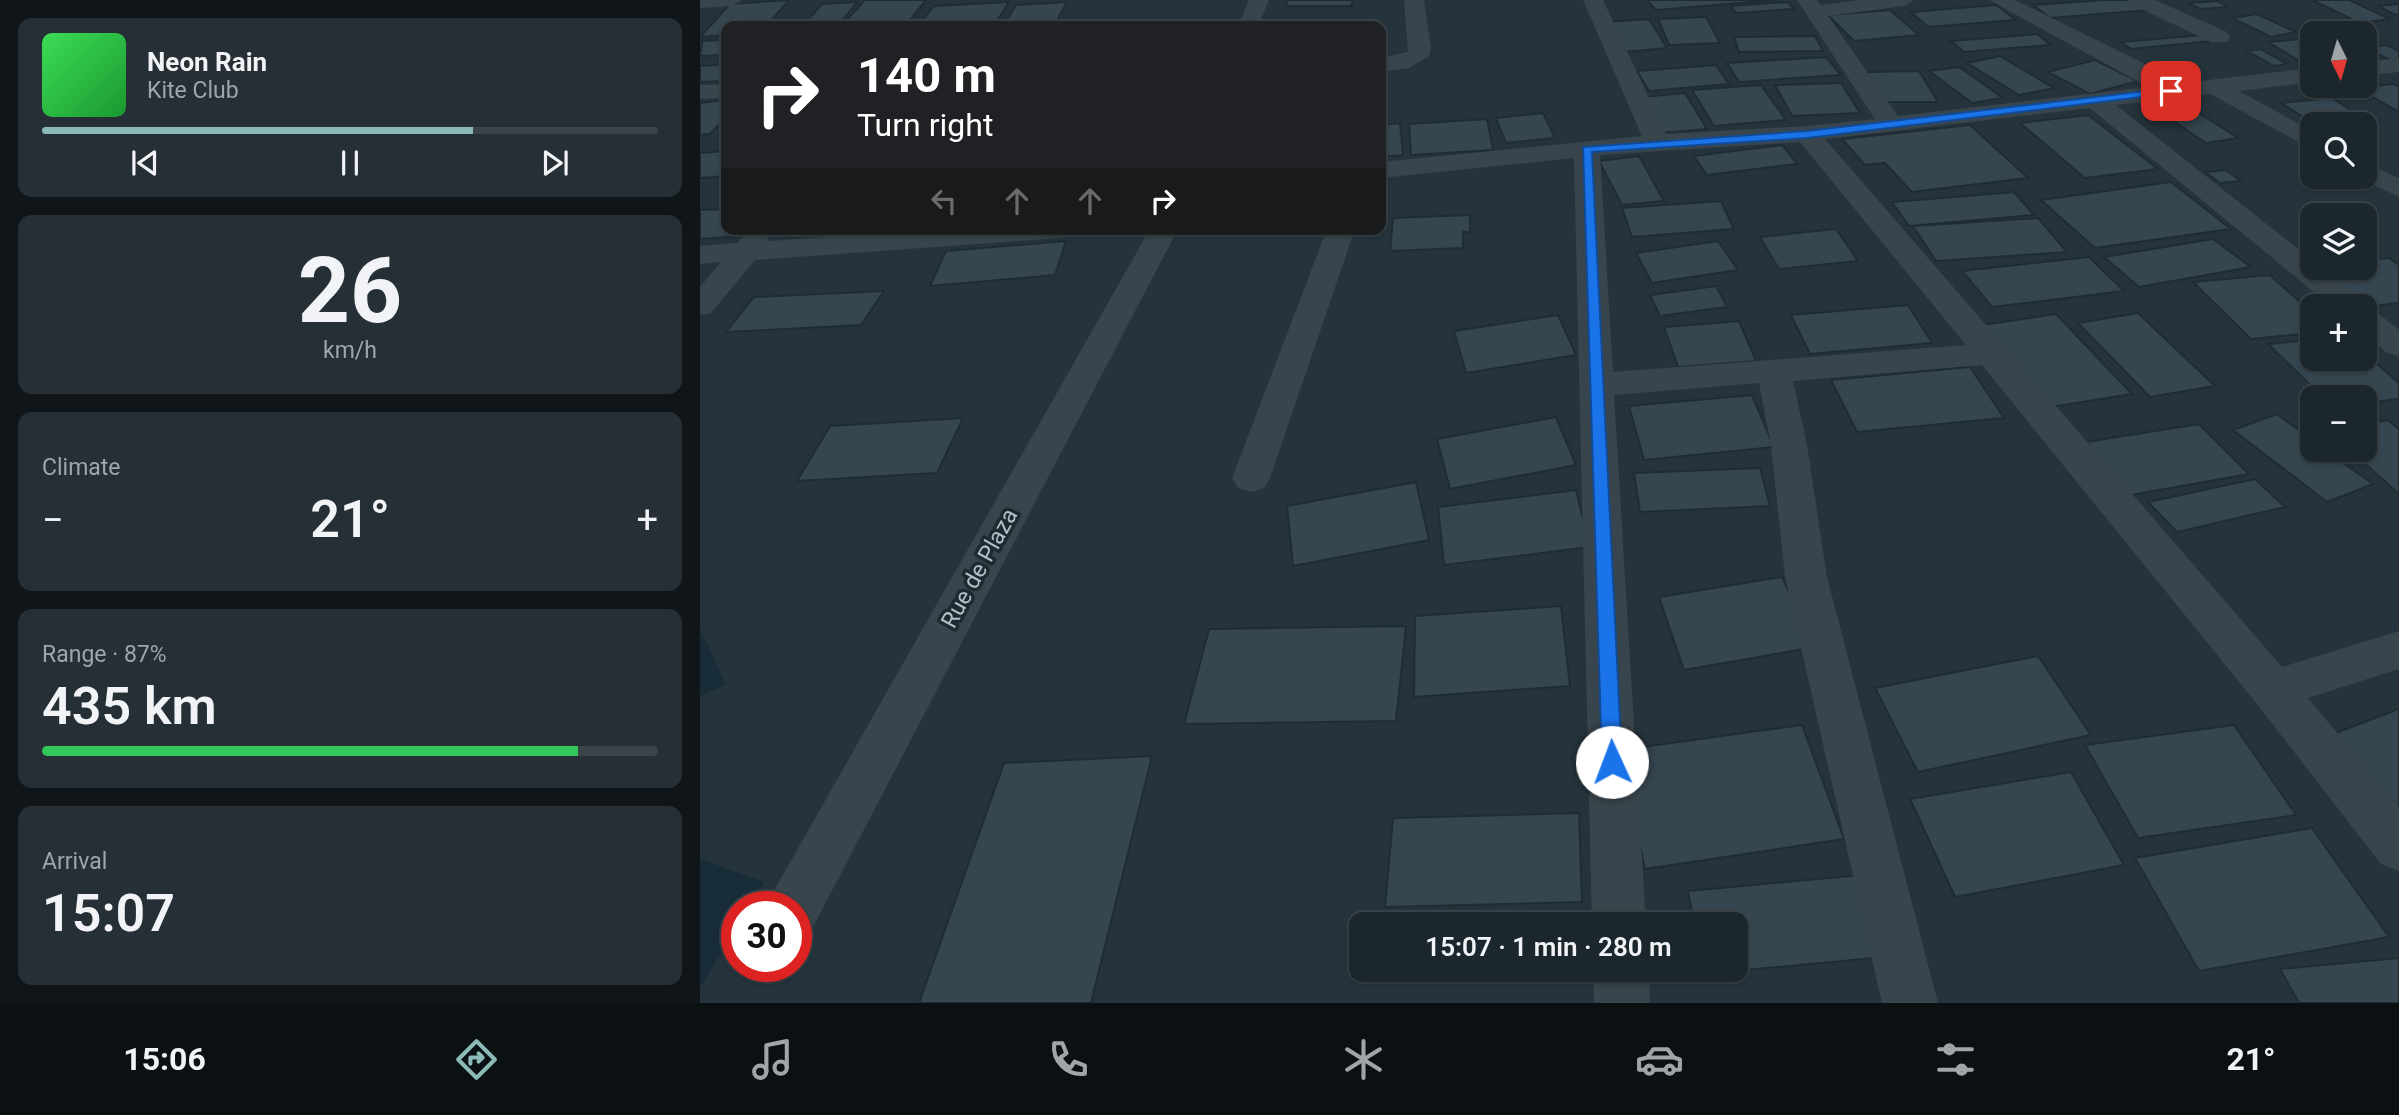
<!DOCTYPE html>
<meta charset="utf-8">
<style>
:root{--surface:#1c272d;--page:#252f35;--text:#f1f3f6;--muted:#a0a5aa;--line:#3a4449;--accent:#8bbbb9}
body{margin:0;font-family:Roboto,sans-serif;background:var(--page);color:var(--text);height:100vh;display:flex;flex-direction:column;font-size:26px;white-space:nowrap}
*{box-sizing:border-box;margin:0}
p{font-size:23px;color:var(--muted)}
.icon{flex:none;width:38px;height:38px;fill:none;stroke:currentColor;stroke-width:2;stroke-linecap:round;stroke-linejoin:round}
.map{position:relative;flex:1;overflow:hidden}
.sheet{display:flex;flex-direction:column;gap:18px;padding:18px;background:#0f1519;width:700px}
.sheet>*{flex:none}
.top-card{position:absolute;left:21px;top:21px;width:665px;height:214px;border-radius:14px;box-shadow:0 2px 5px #0004,0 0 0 2px var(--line);background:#202124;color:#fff;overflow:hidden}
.needle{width:46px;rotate:175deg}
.controls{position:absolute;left:1600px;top:21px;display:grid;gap:14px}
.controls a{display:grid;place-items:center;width:77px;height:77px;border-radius:14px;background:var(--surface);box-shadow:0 2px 5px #0004,0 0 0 2px var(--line);font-size:35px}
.speed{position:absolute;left:21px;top:891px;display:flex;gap:14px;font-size:35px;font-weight:700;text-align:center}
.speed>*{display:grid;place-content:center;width:91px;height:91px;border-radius:50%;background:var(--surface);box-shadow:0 2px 5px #0004,0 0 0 2px var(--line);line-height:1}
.speed .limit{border:10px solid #d22;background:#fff;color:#111}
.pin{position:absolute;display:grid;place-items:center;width:60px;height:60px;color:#fff;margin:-30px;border-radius:14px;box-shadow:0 4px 10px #0006}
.me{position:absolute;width:77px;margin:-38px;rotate:358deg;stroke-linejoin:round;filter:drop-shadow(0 0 5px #0008)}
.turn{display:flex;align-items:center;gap:24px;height:147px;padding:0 21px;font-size:32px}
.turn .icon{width:91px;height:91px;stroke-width:2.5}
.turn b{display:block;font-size:49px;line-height:60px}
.lanes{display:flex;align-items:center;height:66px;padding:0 21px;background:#0003;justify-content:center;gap:35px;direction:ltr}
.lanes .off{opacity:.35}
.big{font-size:52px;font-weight:600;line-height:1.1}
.sheet .widget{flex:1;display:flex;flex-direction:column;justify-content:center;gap:10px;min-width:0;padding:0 24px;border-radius:14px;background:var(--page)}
.sheet .dial{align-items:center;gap:0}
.dial b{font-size:91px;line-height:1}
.song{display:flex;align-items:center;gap:21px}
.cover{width:84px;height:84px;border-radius:10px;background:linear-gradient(135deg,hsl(130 70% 55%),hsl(130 70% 35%))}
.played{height:7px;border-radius:4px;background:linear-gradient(90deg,var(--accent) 70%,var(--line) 70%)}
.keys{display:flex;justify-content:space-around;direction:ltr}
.heat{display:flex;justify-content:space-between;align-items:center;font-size:38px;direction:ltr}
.charge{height:10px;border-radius:5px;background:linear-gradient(90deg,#34c759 87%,var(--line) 0)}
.trip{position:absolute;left:649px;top:912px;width:399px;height:70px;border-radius:14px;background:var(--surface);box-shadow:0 2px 5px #0004,0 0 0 2px var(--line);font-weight:600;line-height:70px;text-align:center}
.tab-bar{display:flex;height:112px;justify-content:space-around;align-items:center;background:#0b1012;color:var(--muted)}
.tab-bar .icon{width:49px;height:49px}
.tab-bar .selected{color:var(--accent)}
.tab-bar b{font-size:32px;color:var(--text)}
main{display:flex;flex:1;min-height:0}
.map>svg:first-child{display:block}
</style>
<main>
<section class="sheet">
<div class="widget">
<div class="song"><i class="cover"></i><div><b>Neon Rain</b><p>Kite Club</p></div></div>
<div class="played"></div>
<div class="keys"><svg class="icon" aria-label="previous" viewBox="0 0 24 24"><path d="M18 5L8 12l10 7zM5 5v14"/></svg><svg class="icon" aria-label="pause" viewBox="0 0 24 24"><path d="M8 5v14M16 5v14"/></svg><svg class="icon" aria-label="next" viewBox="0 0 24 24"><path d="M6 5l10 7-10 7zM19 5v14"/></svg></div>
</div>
<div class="widget dial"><b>26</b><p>km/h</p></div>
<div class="widget"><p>Climate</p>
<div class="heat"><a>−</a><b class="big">21°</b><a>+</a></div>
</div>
<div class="widget"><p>Range · 87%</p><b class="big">435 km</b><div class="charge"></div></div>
<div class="widget"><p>Arrival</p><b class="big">15:07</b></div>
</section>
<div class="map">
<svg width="1699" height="1003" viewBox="0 0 1699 1003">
<rect width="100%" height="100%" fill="#25343c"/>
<path fill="#192d39" d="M0,628L26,685L0,696Z
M0,859L64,882L49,906H37V927L0,988Z"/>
<path fill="#354650" stroke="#202c33" stroke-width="2" d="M89,0L66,26H26V35L0,37L30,4Z
M165,0H226L210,20L143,24Z
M588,0H653L651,6H585Z
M947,0H1075L956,10Z
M1403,0H1433L1449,10L1350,18L1333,5Z
M1612,0H1649L1690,19L1660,23Z
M1518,1L1528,7L1500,9L1489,3Z
M157,2L139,25L103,26L122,4Z
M309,2L295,24L218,26L234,6Z
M367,2L354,26H303L316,5Z
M1088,2L1094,9L1036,13L1030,6Z
M1699,4V14L1695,15L1678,6Z
M1296,5L1316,20L1228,27L1211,12Z
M1190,10L1219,35L1154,41L1128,15Z
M1557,14L1596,32L1571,37L1532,18Z
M1006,17L1020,43L969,45L958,19Z
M949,19L967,48L924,52L907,22Z
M1337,34L1351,45L1264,52L1251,41Z
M1502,35L1512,41L1431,49L1421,42Z
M1115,36L1123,51L1039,52L1034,37Z
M1612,38L1611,68L1568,42Z
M26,40V55L0,56L2,41Z
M1687,45L1699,51V59L1690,60L1665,48Z
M1560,49L1587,64L1574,66L1547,51Z
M1300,56L1354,88L1319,95L1267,63Z
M1126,57L1141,75L1039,82L1027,63Z
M1395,60L1438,81L1390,94L1348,72Z
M26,64V81L0,82V66Z
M1016,65L1029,84L949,91L937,71Z
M1259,67L1303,98L1272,103L1229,71Z
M1219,71L1238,102H1183L1167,72Z
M1141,83L1160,113L1092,116L1075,85Z
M1694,84L1699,87V112L1657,88Z
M1061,85L1086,120L1014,126L992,90Z
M985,93L1007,129L960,133L941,97Z
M1632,98L1679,128L1664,129V124H1614L1581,103Z
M26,100V117L10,134L0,135V103Z
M1480,101L1538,138L1506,143L1449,105Z
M843,113L855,138L806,143L796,118Z
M1388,115L1458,169L1385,178L1320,123Z
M787,119L793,150L711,155L709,124Z
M700,123L703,155L681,157V125Z
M1270,125L1328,178L1212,192L1185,163L1165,165L1142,139Z
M1082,145L1097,164L1007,175L994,156Z
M26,151V176L0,178V153Z
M939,156L964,201L922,205L899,161Z
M1526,170L1541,181L1520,183L1505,172Z
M1471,182L1531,229L1395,248L1341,200Z
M1314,192L1334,215L1209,226L1192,202Z
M1021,201L1034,229L932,237L922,208Z
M26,209V229H61L56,235L0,239V210Z
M770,215V232H763V248L690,251L693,218Z
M1338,218L1367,252L1236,261L1213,226Z
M92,229H201L87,237Z
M1136,229L1158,261L1079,269L1060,237Z
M1513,239L1551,267L1439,287L1404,257Z
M366,241L355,275L230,286L246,251Z
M1018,241L1038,270L952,283L936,253Z
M1389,257L1424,291L1292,307L1262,271Z
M1689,258L1699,265V303L1664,307L1614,268H1664V261Z
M1570,275L1612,313V333L1551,339L1493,282Z
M1016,286L1027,307L960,316L950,295Z
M184,291L161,325L26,332L54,297Z
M1208,305L1232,343L1110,354L1091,315Z
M1438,313L1515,386L1450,397L1378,323Z
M1356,314L1432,394L1345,408L1276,326Z
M858,315L876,355L766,373L754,331Z
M1039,321L1056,361L978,367L964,327Z
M1612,340V359H1664V353L1699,383V399L1664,403V397H1623L1568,344Z
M1270,367L1304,418L1157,432L1131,380Z
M1052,395L1074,447L944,460L929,406Z
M1577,414L1612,440V450H1625L1673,484L1627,502L1533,430Z
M856,417L876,465L750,489L737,439Z
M263,418L237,473L97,481L130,426Z
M1688,420L1699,429V494L1650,450H1664V424Z
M1499,424L1549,474L1431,495L1386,442Z
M1060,468L1070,506L940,512L934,473Z
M1555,479L1585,507L1477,532L1448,502Z
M716,482L729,540L593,566L587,506Z
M876,490L890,547L744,565L738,507Z
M1082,577L1115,647L984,670L959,597Z
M861,606L870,686L714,697L715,616Z
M706,626L696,721L484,724L509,629Z
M1338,656L1391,735L1218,772L1175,688Z
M1699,709V808L1628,736Z
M1102,725L1144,839L945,869L920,750Z
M1534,725L1596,815L1438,838L1385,745Z
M452,756L391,1003H219L304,763Z
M1371,772L1424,865L1255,897L1210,799Z
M879,813L882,902L685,907L693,818Z
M1612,828L1689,937L1499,971L1435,858Z
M1161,875L1185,957L1003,974L1002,970H1036V924H994L988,891Z
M1699,958V1003H1599L1580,969Z"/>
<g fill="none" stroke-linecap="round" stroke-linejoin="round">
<path fill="#39454c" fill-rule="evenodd" d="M0,0H42L32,6L0,8Z
M549,0H569L558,26H538Z
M704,0H724L731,49L729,56L709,68L681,72V58L708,52Z
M883,0H903L966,134L1107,126L1175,119L1097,0H1117L1121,5L1159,0H1214L1204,6L1128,16L1198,116L1448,87L1289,0H1315L1443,63L1475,84L1612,68V82L1539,91L1612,131V149L1510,94L1416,105L1612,260V268H1621L1661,299L1666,306L1664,308L1631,306L1390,108L1125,139L1582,667L1699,631V669L1608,698L1699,807V871L1681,864L1557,704L1282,365L1093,381L1107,445L1127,577L1238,1003H1182L1085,577L1071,445L1059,383L914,395L946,924H892L874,158L681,178V162L942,136ZM1100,142L1266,345L913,372L900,155Z
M1428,0H1455L1527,32L1530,37L1527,42H1511L1431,4Z
M1699,58V72L1664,76V62Z
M26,84V98L0,99V85Z
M1664,162L1699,178V197L1657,177H1664Z
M237,229H374L370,235L360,238L55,260L11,313L0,315V287L21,262L0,264V246L37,243C46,233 52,232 65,235L69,241Z
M450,229H478L114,925L96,932V906H69L76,887Z
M627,229H655L570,478L564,488L551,492L538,488L532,478Z
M1664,308L1675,311L1699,330V356L1687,353L1664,334Z
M893,970H949L950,1003H894Z"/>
</g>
<path fill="#1a73e8" stroke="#114b97" stroke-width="2" d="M1471,88L1474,93L1107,138L892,152L922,762L919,769L912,772L905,769L902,762L883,147L1107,131Z"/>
<g text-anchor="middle" stroke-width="7" stroke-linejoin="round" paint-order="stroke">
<g font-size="23" fill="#b5c0c8" stroke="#1e2a31">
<text transform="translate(279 568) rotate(-61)" y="8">Rue de Plaza</text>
</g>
</g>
</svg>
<div class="controls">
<a><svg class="needle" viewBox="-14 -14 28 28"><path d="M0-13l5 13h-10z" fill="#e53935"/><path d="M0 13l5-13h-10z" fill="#a0a5aa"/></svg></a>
<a><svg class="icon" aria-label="search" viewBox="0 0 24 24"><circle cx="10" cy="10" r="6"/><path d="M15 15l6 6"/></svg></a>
<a><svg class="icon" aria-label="layers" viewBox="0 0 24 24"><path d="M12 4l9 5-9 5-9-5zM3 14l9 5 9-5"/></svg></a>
<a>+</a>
<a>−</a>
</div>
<div class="speed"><div class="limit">30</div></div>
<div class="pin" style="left:1471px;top:91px;background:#d93025"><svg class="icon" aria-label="arrive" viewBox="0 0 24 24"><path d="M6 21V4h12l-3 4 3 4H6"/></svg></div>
<svg class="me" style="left:912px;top:762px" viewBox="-20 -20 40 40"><circle r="19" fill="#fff"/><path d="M0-13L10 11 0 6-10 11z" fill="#1a73e8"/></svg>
<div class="trip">15:07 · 1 min · 280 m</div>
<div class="top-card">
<div class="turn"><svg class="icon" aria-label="right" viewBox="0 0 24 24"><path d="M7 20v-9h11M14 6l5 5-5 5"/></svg><div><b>140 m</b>Turn right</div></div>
<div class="lanes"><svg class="icon off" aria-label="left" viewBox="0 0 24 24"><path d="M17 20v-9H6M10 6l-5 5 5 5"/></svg><svg class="icon off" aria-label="ahead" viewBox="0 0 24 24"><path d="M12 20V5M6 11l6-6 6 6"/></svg><svg class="icon off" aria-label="ahead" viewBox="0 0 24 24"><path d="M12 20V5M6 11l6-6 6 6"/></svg><svg class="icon" aria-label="right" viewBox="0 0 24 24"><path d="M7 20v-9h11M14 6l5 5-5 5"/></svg></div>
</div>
</div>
</main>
<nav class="tab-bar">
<b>15:06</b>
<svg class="icon selected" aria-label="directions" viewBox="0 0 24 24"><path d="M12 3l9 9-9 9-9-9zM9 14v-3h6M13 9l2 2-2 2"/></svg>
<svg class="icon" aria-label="music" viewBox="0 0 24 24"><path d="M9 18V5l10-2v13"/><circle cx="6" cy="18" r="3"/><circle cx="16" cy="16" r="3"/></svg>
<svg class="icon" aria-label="phone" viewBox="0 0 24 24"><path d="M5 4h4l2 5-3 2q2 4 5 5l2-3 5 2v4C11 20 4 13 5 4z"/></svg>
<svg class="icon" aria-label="climate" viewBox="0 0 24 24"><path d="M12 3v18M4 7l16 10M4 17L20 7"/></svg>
<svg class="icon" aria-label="car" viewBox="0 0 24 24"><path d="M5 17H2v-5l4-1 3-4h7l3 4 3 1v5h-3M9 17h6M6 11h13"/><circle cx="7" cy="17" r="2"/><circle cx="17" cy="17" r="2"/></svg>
<svg class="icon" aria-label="filters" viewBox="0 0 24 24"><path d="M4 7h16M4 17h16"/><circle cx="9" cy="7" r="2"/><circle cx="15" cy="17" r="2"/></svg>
<b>21°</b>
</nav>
